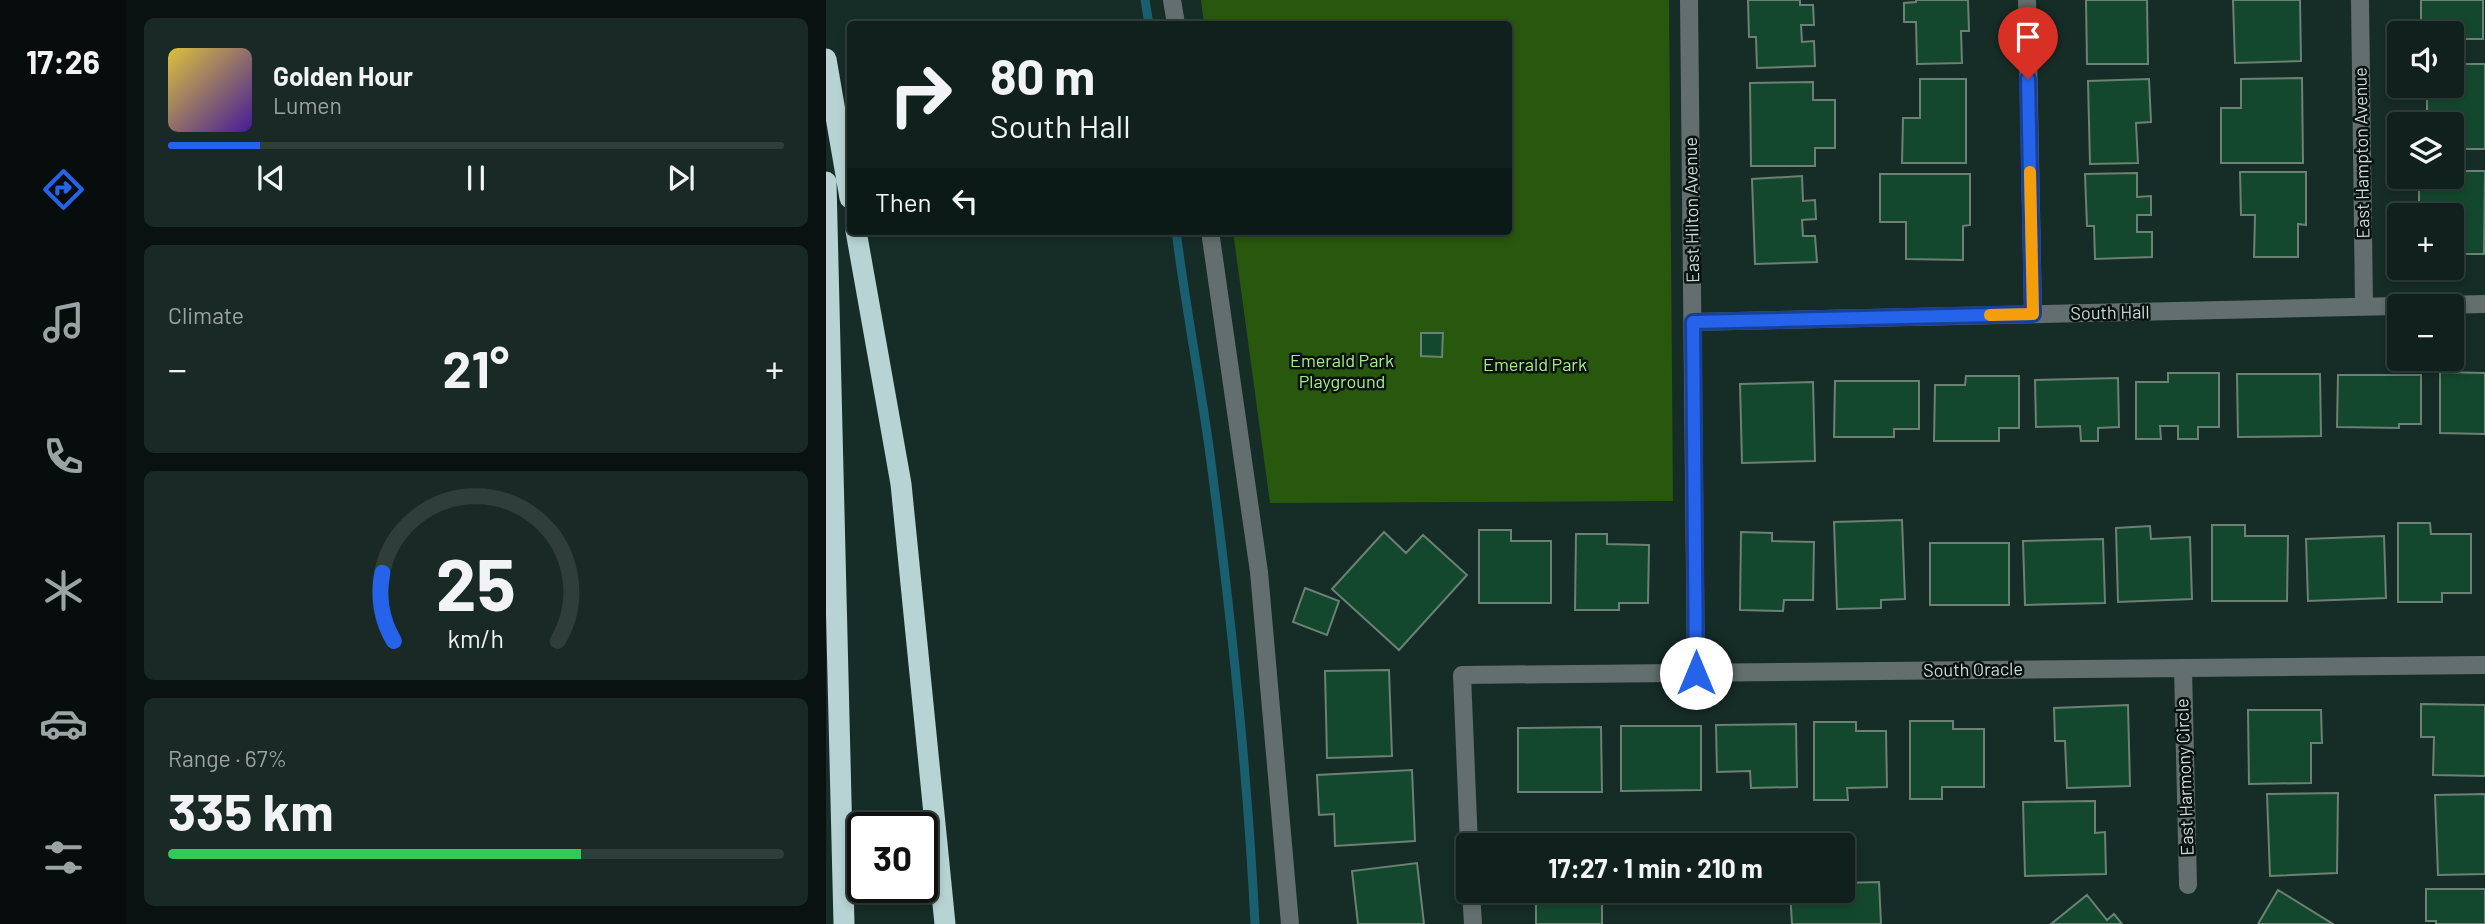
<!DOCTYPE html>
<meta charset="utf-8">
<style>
:root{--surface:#10211d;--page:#192926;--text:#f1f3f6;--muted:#9ca3a4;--line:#303e3b;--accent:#2563eb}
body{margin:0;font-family:Barlow,sans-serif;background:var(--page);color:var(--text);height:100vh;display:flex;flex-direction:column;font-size:26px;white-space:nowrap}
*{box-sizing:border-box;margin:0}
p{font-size:23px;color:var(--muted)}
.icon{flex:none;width:38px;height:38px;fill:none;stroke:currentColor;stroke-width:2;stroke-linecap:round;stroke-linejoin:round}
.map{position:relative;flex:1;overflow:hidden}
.panel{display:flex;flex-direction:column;gap:18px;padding:18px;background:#091210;width:700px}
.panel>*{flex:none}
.banner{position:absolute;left:21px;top:21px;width:665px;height:214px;border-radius:7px;box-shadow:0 4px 10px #0003,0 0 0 2px var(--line);background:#10211d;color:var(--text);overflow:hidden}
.buttons{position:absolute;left:1561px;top:21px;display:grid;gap:14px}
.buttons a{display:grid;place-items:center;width:77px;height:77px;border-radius:7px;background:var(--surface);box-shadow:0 4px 10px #0003,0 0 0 2px var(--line);font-size:35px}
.speed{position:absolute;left:21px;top:812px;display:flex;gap:14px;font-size:35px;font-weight:700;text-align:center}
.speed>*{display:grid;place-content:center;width:91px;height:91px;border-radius:50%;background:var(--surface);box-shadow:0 4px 10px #0003,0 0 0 2px var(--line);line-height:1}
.speed .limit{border:4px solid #111;border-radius:10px;background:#fff;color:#111}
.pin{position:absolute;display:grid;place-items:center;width:60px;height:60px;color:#fff;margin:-72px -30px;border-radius:50% 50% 50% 0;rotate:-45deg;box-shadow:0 0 7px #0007}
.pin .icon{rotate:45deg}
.me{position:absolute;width:77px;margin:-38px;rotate:0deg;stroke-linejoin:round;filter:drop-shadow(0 0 5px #0008)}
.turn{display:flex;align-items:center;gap:24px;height:147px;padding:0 28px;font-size:32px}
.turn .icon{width:91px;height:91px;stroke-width:2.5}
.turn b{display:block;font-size:49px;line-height:60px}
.then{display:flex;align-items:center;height:66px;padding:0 28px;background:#0003;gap:14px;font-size:26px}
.big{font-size:52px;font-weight:700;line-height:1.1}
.panel .card{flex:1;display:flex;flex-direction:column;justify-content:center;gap:10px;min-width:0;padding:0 24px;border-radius:10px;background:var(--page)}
.panel .dial{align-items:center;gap:0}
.dial svg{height:182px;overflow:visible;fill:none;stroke:var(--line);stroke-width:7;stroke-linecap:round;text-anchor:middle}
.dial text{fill:var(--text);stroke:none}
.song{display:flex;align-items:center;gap:21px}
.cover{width:84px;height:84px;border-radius:10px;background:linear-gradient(135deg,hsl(50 70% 55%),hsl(260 70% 35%))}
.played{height:7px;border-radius:4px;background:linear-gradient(90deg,var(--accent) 15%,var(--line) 15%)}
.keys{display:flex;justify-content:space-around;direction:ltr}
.heat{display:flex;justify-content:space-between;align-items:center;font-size:38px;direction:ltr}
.charge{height:10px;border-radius:5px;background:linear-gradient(90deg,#34c759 67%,var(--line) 0)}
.trip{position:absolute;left:630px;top:833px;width:399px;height:70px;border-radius:7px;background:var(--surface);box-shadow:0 4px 10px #0003,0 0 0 2px var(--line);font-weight:700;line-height:70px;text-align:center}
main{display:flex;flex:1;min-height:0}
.tab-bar{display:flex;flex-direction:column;width:126px;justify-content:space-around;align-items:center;background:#060d0c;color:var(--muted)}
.tab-bar .icon{width:49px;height:49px}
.tab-bar .active{color:var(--accent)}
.tab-bar b{font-size:32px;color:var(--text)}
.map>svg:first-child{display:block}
</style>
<main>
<nav class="tab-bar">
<b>17:26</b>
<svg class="icon active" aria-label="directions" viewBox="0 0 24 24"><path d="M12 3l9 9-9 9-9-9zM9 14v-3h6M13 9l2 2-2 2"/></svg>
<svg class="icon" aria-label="music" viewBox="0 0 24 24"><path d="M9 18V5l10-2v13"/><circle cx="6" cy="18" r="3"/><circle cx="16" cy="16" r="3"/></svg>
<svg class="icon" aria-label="phone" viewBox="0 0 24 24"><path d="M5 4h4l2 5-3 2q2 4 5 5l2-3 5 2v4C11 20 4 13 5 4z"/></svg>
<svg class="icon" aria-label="climate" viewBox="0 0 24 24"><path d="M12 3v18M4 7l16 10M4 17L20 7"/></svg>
<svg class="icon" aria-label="car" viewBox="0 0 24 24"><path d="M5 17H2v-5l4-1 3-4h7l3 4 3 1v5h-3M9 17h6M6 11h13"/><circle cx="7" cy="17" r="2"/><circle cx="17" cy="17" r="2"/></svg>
<svg class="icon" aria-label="filters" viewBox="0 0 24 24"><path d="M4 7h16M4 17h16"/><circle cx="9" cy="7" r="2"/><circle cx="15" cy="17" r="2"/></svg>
</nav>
<section class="panel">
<div class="card">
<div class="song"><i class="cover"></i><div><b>Golden Hour</b><p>Lumen</p></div></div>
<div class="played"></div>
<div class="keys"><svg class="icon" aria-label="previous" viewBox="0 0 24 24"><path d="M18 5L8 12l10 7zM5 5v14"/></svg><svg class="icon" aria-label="pause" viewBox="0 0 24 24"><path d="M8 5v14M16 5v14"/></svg><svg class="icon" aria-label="next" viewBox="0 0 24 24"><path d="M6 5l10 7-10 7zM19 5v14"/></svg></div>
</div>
<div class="card"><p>Climate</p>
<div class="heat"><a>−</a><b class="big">21°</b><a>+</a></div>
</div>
<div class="card dial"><svg viewBox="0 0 100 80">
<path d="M14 69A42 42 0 1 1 86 69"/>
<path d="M14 69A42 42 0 0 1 9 39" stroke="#2563eb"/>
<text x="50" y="56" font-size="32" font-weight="700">25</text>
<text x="50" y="72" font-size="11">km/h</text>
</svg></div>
<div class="card"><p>Range · 67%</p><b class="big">335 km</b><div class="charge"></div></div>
</section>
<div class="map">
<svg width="1659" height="924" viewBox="0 0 1659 924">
<rect width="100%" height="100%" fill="#162c27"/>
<path fill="#28580e" d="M375,0H843L847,501L444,503L407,231H682V24H378Z"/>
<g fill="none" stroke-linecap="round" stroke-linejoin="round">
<path stroke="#195f70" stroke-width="9" d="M319,0L323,24
M350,231C359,303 373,375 383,447C404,605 421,764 429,924"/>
</g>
<path fill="#14482e" stroke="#6c8073" stroke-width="2" d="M922,0H974V5H987L988,25H975L976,42L988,41L989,66L931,68L930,37H923Z
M1090,0H1142L1143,31H1135L1136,63L1091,64L1090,22H1078V3L1090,2Z
M1260,0H1321L1322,64H1261Z
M1407,0H1474L1475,61L1409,63Z
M1595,0H1657V39H1626V33H1595Z
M1626,64H1659V149H1626V124H1601V86H1626Z
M1476,78L1477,163H1395V108H1415V79Z
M1094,79H1140V163H1076L1077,118H1094Z
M1323,79L1325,122L1310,123L1312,163L1264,164L1262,81Z
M987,82V100H1009V148H989V166H925L924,83Z
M1626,171H1659L1658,254H1626V215H1593V177H1626Z
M1414,172H1480V225L1472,224V257H1428L1429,215H1415Z
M1311,173V197L1325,196V215H1311V232H1326V257L1269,259L1268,226H1261L1259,174Z
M1054,174H1144V225L1137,226V260L1080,259V222H1054Z
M976,176L977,201L989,200L990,219L976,220L977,236H989L991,262L929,264L926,179Z
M595,333H617L616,357L595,356Z
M1614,372L1659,373V434L1614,433Z
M1342,373H1393V427H1372V439H1352V426H1334L1335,439H1310V382H1342Z
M1411,374H1494L1495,436L1412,437Z
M1512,375H1595V424H1573V428L1511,427Z
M1140,376H1193V428H1173V441H1108L1109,385H1139Z
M1292,378L1293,427L1272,428V441H1255L1254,426L1210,427L1209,380Z
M1009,381H1093V429H1068V437H1008Z
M987,382L989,461L916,463L914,384Z
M1076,520L1079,599L1055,600V608L1011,609L1008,522Z
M1572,523H1604L1605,534H1645V593H1616V602H1572Z
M1386,525H1419V536H1462L1461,601H1386Z
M1324,526L1325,539L1364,537L1366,599L1292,602L1290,528Z
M653,530H685V541H725V603H653Z
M558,532L580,553L597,535L641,575L573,650L506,589Z
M915,532L946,533V541L988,542L987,600H958L957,611L914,610Z
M750,534H781V544L823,545L822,603H793V610H749Z
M1558,536L1560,598L1482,601L1480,539Z
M1277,539L1279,603L1199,605L1197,541Z
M1104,543H1183V605H1104Z
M479,588L513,601L501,635L467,622Z
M563,670L566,756L501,758L499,671Z
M1595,704L1659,705V776L1607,775L1608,737H1595Z
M1302,705L1304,786L1241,788L1239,741H1229L1228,708Z
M1422,710H1495L1496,743H1485V783L1423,784Z
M1084,721H1127V729H1158V787H1116V799H1084Z
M988,722H1030V731H1060L1061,787L1021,788L1022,800H988Z
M970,724L971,787L925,788L924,771L891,772L890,725Z
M795,726H875V790L795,791Z
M775,727L776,792H692V728Z
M586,770L589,841L509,846L508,814L493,815L491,775Z
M1512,793L1511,873L1444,876L1441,794Z
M1659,794V874L1612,875L1609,795Z
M1269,801V833L1279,832L1280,874L1199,876L1197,802Z
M591,863L598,924H532L526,871Z
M1053,882L1055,924H966L964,891H1017V883Z
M1600,889H1659V924H1610V921H1600Z
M1452,890L1507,924H1432Z
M710,891H776V924H710Z
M1261,895L1281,920L1288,914L1296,924H1225Z"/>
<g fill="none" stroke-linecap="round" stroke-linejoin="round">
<path stroke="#636e6f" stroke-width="18" d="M346,0L350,24
M863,0L870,672
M1201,0L1207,314
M1534,0L1538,306
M384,231L433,572L464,924
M867,322L1659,304
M1357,668L1362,885
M643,845L636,675L1659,665
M645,891L647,924"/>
<path stroke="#b7d3d3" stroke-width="21" d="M0,59L24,198
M0,182L18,924
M30,231L75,484L119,924"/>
</g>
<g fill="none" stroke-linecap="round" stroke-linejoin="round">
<defs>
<path id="route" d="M870,673L867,322L1207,314L1202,79"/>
</defs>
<use href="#route" stroke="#184099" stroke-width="18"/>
<use href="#route" stroke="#2563eb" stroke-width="12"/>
<path stroke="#f59e0b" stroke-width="12" d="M1164,315L1207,314L1204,172"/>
</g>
<g text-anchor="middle" stroke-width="5" stroke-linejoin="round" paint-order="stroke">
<g font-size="18" fill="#cedbd8" stroke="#091210">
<text transform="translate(1536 153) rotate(-91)" y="6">East Hampton Avenue</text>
<text transform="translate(866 210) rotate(-91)" y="6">East Hilton Avenue</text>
<text transform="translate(1284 313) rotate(-1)" y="6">South Hall</text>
<text transform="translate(1147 670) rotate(-1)" y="6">South Oracle</text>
<text transform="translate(1359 777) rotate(-92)" y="6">East Harmony Circle</text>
</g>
<g font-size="18" fill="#a5ed88" stroke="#091210">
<text x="516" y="367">Emerald Park<tspan x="516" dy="21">Playground</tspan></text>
<text x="709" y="371">Emerald Park</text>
</g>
</g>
</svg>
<div class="buttons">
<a><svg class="icon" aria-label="sound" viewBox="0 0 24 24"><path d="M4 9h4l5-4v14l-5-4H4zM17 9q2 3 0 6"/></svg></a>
<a><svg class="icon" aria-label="layers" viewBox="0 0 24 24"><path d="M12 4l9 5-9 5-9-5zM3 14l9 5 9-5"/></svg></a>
<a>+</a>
<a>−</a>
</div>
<div class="speed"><div class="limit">30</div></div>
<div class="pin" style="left:1202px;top:79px;background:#d93025"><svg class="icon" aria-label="arrive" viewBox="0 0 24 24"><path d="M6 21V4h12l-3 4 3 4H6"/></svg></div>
<svg class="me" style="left:870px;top:673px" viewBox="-20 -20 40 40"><circle r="19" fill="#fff"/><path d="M0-13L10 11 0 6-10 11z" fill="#2563eb"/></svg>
<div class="trip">17:27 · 1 min · 210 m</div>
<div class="banner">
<div class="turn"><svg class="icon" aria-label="right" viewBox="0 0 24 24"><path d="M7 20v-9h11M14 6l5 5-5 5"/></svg><div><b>80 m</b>South Hall</div></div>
<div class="then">Then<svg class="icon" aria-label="left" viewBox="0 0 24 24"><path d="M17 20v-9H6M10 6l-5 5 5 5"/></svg></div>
</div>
</div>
</main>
